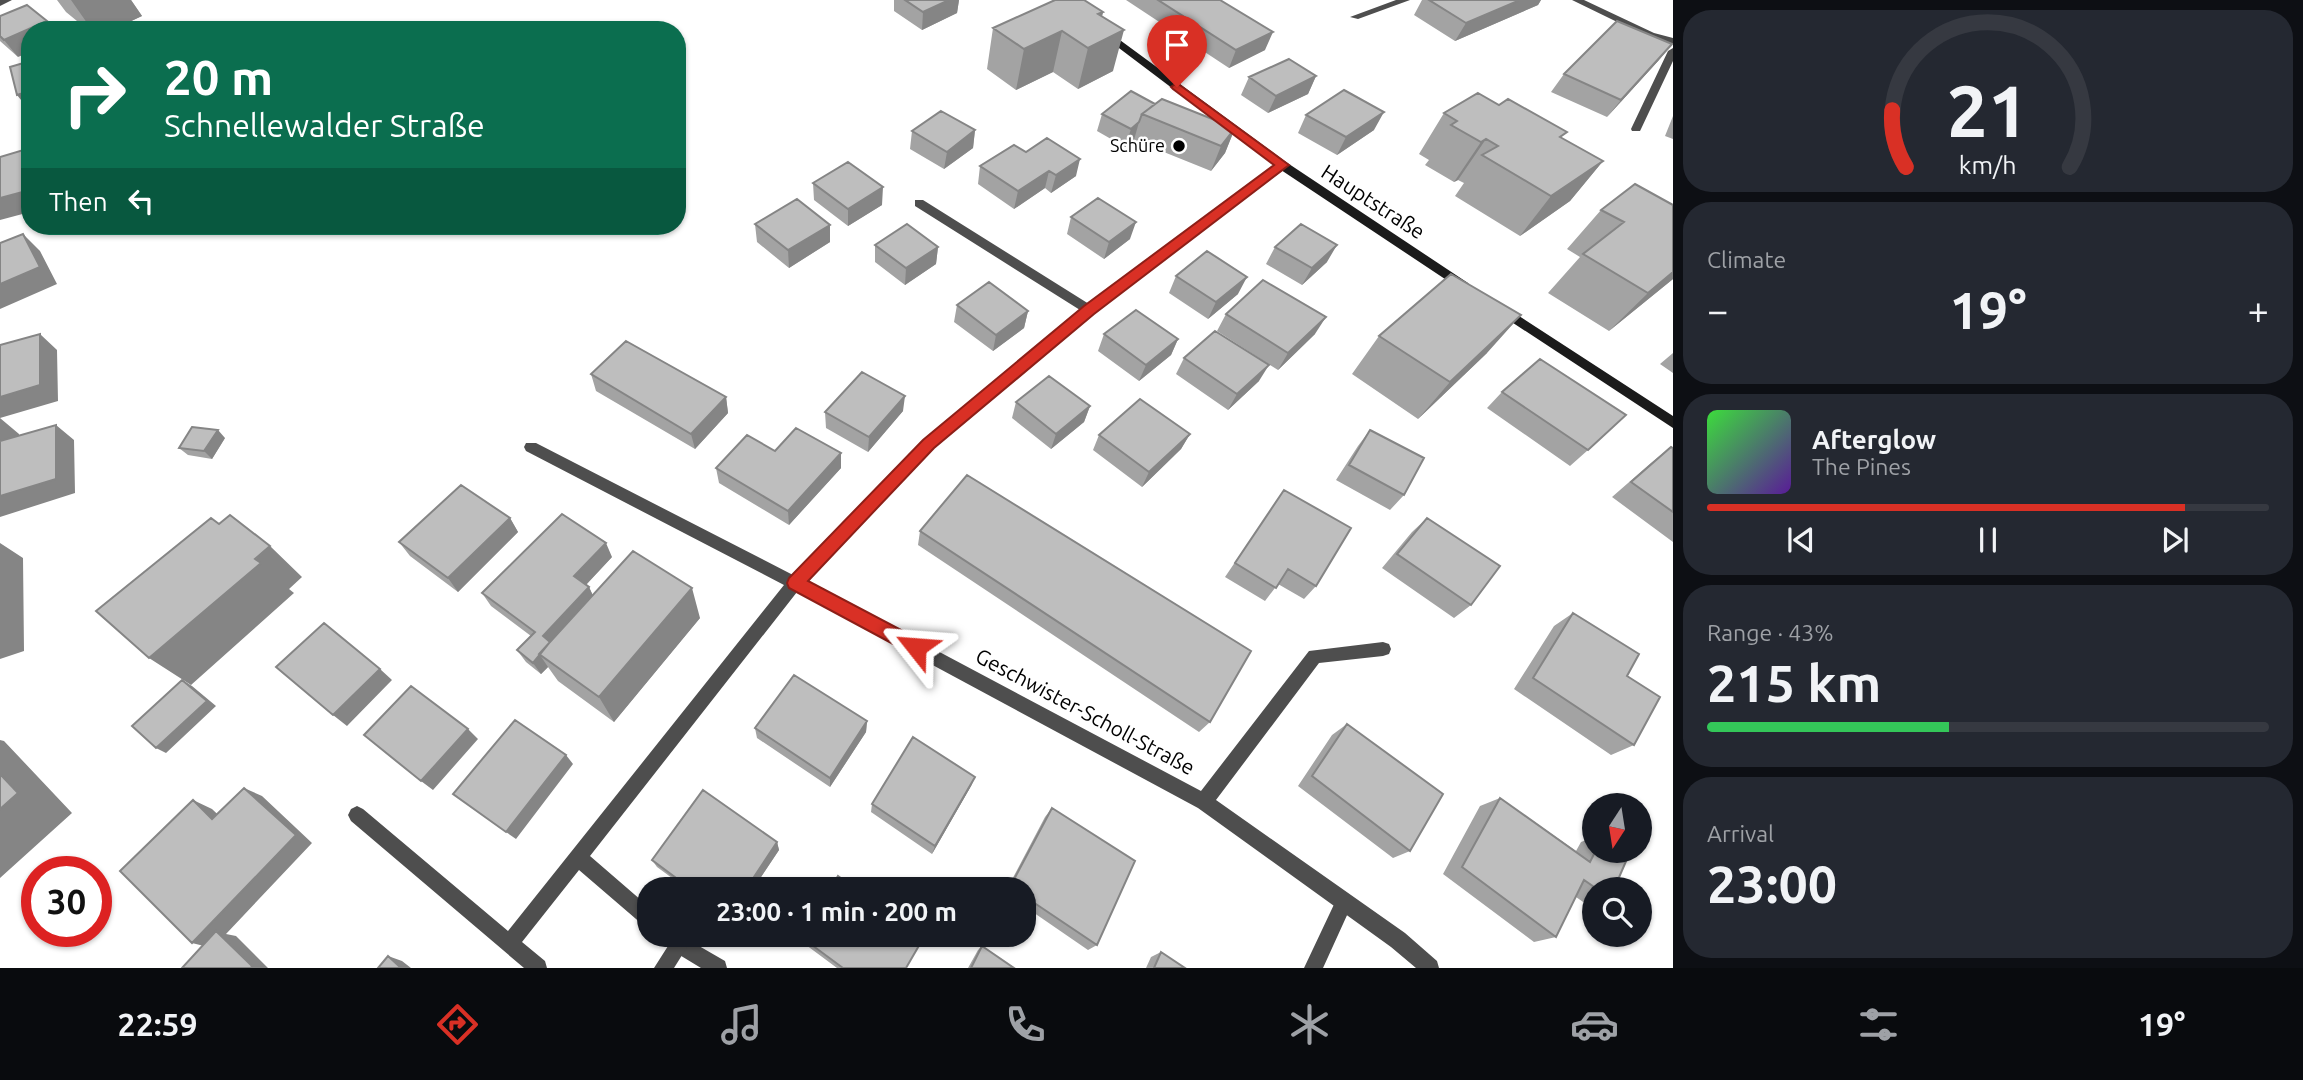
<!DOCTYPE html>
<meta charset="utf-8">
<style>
:root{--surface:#171b24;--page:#242831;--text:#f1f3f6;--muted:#9ea1a6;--line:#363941;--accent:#d93025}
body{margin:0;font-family:Ubuntu,sans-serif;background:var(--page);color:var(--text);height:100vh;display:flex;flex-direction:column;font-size:26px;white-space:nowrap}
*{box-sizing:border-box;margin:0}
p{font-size:23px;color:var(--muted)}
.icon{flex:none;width:38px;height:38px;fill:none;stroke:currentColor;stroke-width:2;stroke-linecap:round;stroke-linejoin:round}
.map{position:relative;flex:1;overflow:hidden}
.drawer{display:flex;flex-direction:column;gap:10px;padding:10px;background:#0d0f14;width:630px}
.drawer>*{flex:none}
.hud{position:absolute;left:21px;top:21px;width:665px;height:214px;border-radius:28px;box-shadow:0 2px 5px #0004;background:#0b6e4f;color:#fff;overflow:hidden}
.needle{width:46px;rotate:192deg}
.fabs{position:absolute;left:1582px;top:793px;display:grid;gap:14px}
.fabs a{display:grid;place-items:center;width:70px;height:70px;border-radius:50%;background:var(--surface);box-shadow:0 2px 5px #0004;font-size:35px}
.speed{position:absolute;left:21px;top:856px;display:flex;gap:14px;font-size:35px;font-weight:700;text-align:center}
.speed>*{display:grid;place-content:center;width:91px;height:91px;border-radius:50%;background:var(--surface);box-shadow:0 2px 5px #0004;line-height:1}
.speed .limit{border:10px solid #d22;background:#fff;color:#111}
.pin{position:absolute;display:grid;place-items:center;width:60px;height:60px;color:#fff;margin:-72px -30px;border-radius:50% 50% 50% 0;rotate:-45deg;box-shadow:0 0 7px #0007}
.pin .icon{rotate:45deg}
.me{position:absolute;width:77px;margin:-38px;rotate:298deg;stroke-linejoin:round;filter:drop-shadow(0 0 5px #0008)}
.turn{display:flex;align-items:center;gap:24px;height:147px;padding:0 28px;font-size:32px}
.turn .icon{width:91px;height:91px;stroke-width:2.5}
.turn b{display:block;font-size:49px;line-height:60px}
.then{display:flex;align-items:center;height:66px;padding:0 28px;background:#0003;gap:14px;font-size:26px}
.big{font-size:52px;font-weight:600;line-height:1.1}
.drawer .card{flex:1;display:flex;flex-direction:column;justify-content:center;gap:10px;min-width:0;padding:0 24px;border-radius:28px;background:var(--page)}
.drawer .dial{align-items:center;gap:0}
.dial svg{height:182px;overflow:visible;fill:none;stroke:var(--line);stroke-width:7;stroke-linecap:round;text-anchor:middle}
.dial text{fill:var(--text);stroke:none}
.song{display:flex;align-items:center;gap:21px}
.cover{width:84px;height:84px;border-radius:10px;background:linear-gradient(135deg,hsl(120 70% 55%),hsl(270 70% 35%))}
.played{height:7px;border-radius:4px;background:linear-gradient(90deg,var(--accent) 85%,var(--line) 85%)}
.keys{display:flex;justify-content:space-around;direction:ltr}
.heat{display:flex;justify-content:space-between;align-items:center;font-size:38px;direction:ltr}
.charge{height:10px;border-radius:5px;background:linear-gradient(90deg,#34c759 43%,var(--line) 0)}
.trip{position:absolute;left:637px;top:877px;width:399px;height:70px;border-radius:28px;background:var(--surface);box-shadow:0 2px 5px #0004;font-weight:600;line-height:70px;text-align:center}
.menu{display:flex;height:112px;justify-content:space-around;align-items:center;background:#090b0e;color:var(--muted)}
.menu .icon{width:49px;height:49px}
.menu .on{color:var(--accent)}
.menu b{font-size:32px;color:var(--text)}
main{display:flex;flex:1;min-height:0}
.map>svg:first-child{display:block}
</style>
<main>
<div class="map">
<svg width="1673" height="968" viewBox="0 0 1673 968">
<rect width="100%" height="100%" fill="#fff"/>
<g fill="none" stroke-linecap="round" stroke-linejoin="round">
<path fill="#4e4e4e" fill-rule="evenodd" d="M1396,0H1410L1358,19L1350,17Z
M1673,48V61L1641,129L1640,131H1632L1631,129L1668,51Z
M1344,893L1350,896L1353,902L1323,968H1304L1338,896Z
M680,935L725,961L727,968H701L673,951L671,944L673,937Z"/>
<path fill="#4e4e4e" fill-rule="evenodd" d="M0,0H12L0,6Z
M1572,0H1584L1654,33L1673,38V44L1648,37Z
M1282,161L1286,162V168L1093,313L933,448L806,581L1201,791L1309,651L1383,642L1389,644L1391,649L1389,654L1383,656L1319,663L1216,800L1405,933L1437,961L1439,968H1416L1391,947L1198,808L797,592L590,856L649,907V928L643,925L579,870L522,942L545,961L547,968H524L351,821L348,815L351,809L357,806L363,809L508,931L784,585L526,451L524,447L526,443H536L793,575L923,440L1080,310L915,206V200H923L1089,304Z
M659,934C672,934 684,931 689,944L674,968H654L668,946Z"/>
<path fill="#1b1b1b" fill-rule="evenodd" d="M1103,32H1109L1286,162L1468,283L1470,286L1468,289H1460L1278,168L1103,36Z
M1502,305L1673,416V428L1498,313L1496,310Z"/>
</g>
<path fill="#a3a3a3" d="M57,0H131L142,16L112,30H88L66,12Z
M894,0H959L957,13L922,30L894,11Z
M1126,0H1220L1265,50L1229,68Z
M1422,0H1541L1538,5L1455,41L1414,15Z
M1103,12L1102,16L1113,71L1078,89L1053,72L1016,90L987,69L993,28Z
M0,16L18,57L0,41Z
M1672,44L1658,61L1607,117L1551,92L1564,74Z
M1316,76L1308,94L1268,113L1241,95L1249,77Z
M1155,104L1235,128L1225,153L1211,171L1134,140L1125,147L1097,131L1102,114Z
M1444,113L1562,138L1603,161L1570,201L1520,236L1455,196L1464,183L1458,180L1454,182L1425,165L1429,160L1419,154Z
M1306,115L1374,130L1337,155L1298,133Z
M1673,116V139L1665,136Z
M975,130L973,148L944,169L910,149L912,131Z
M1026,152L1076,176L1051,193L1045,188L1014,209L978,184L980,166Z
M813,183L882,205L848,226L814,200Z
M1673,205V279L1609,331L1548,293L1580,257L1567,249L1601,210Z
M1071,217L1130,239L1104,259L1067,234Z
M755,224L830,225V242L789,268L757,242Z
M875,245L938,247L936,264L905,285L875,262Z
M1275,247L1327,262L1302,285L1266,264Z
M1176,276L1238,294L1208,319L1169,293Z
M957,305L1028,311L1024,328L993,351L954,322Z
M1226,314L1315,334L1278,370L1217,331Z
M1104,334L1178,339L1171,355L1139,381L1098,351Z
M1379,336L1487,353L1418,419L1352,374Z
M1673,353V373L1660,364Z
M1184,358L1259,381L1228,410L1176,374Z
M591,374L726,397L728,413L695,449L596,391Z
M1502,392L1588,450L1570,466L1487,408Z
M1016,402L1090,406L1084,422L1051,449L1012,418Z
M903,411L868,452L826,428L825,412Z
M1370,430L1404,495L1390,510L1336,480L1358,446Z
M1190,434L1181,449L1142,487L1093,450L1099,435Z
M225,438L212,459L188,455L179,448Z
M1671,447L1673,448V542L1612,497L1651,463Z
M775,451L841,468L789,525L719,483L716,468Z
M1284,490L1316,586L1304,599L1278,584L1265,601L1225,577Z
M510,518L518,532L458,592L410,556L399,542Z
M1427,518L1471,605L1454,618L1382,568L1412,532Z
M920,531L1210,722L1199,732L918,545Z
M612,557L586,585L589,587L593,596L700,618L614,722L558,681L548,667L541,674L526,662L517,650L531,636L491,606L482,593Z
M1573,613L1627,676L1634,745L1611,755L1514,689L1554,626Z
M867,721L866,732L830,787L757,738L755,728Z
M1347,724L1410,851L1393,858L1298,786L1332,735Z
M975,777L971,786L932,854L871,812L872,804Z
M1500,798L1576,851L1581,842L1594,837V850H1627L1614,889H1594V902L1586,904L1576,897L1556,937L1534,942L1443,874L1480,806Z
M1052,808L1097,945L1088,950L1024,906V889H1007L1045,817Z
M777,842L779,850L753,889H687L657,867L652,860Z
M801,937L906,968H837L802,942Z
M982,946L1014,968H968L978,950Z
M1161,952L1185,968H1146L1151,957Z"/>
<path fill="#858585" d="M71,0H131L142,16L112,30H92Z
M949,0H959L957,13L922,30L923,12Z
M1520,0H1541L1538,5L1455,41L1466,23Z
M1103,12L1095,45L1124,30L1113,71L1078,89L1088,48L1098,14Z
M47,21L53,30H30V52L18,57L4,40Z
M1062,31L1053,72L1016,90L1024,49Z
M1273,32L1265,50L1229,68L1236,50Z
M1672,44L1658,61L1607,117L1621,100Z
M1316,76L1308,94L1268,113L1276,96Z
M30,91V111L17,95Z
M1384,112L1374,130L1337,155L1346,137Z
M1139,122L1134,140L1125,147L1131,129Z
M1235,128L1225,153L1211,171L1221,146Z
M975,130L973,148L944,169L947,152Z
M1486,139L1458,180L1454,182L1481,142Z
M1080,159L1076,176L1051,193L1056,175Z
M1603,161L1570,201L1520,236L1551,196Z
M1049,171L1045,188L1014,209L1018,191Z
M883,187L882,205L848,226V209Z
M30,190V212L0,220V198Z
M1136,222L1130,239L1104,259L1109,242Z
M830,225V242L789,268L788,250Z
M23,234L40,251L57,284L0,309V284Z
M1337,245L1327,262L1302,285L1312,268Z
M938,247L936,264L905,285L906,268Z
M1673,272V279L1609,331L1648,293Z
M1247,277L1238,294L1208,319L1216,302Z
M1028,311L1024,328L993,351L996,335Z
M1521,315L1487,353L1418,419L1450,382Z
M1326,317L1315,334L1278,370L1288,353Z
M40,334L57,350L58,401L0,418L19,434V457L0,442V397Z
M1178,339L1171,355L1139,381L1146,365Z
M1269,365L1259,381L1228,410L1237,394Z
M905,396L903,411L868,452L869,437Z
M726,397L728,413L695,449L691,434Z
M1090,406L1084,422L1051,449L1056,434Z
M56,425L74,440L75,493L0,517V496Z
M218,430L225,438L212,459L204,451Z
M1190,434L1181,449L1142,487L1149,472Z
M841,453V468L789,525L788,511Z
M510,518L518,532L458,592L448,578Z
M0,543L23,558L24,651L0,659Z
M606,543L612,557L581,590L574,576Z
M270,546L302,577L289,589L294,593L191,685L149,658Z
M589,587L595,600L540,655L543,636Z
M692,588L700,618L614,722L599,697Z
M540,655L548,667L541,674L533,663Z
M380,669L392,680L347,726L333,715Z
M182,680L192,686L216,706L166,753L156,748Z
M867,721L866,732L830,787V778Z
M468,729L478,739L433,790L421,781Z
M0,740L4,741L72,813L0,878Z
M566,755L573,764L516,839L506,832Z
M975,777L971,786L932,854L935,846Z
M244,788L262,796L312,843L226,934L236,936L268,968H251L212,948L192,943Z
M193,800L212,809L231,827L212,819Z
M777,842L779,850L753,889H746Z
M388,956L402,961L411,968H401Z"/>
<path fill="#bebebe" stroke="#858585" stroke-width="2" d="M905,0H949L923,12Z
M1055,0H1084L1103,12L1098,14L1124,30L1088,48L1062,31L1024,49L993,28Z
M1158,0H1220L1273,32L1236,50Z
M1429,0H1520L1466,23Z
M27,5L47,21L4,40L0,36V16Z
M1617,21L1672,44L1621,100L1564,74Z
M1289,59L1316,76L1276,96L1249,77Z
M30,61V91L17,95L10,67Z
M1344,90L1384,112L1346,137L1306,115Z
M1131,91L1155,104L1142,114L1139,122L1131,129L1102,114Z
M1478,93L1499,105L1508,99L1567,132L1560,137L1603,161L1551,196L1482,155L1498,146L1486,139L1481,142L1451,125L1457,121L1444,113Z
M1162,99L1235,128L1221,146L1142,114Z
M941,111L975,130L947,152L912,131Z
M1047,138L1080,159L1056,175L1049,171L1018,191L980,166L1014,145L1026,152Z
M30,148V190L0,198V157Z
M848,162L883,187L848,209L813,183Z
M1635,184L1673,205V272L1648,293L1583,254L1624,222L1601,210Z
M1098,198L1136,222L1109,242L1071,217Z
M797,199L830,225L788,250L755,224Z
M907,224L938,247L906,268L875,245Z
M1301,224L1337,245L1312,268L1275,247Z
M23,234L40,267L0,284V243Z
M1207,251L1247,277L1216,302L1176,276Z
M1451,274L1521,315L1450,382L1379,336Z
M1263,280L1326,317L1288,353L1226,314Z
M989,282L1028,311L996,335L957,305Z
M1136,310L1178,339L1146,365L1104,334Z
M1215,331L1269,365L1237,394L1184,358Z
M40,334V385L0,397V345Z
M626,341L726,397L691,434L591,374Z
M1540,359L1626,415L1588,450L1502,392Z
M862,372L905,396L869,437L825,412Z
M1049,376L1090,406L1056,434L1016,402Z
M1140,399L1190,434L1149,472L1099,435Z
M56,425V479L0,496V441Z
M192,427L218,430L204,451L179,448Z
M796,428L841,453L788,511L716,468L747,435L775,451Z
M1370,430L1424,458L1404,495L1349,465Z
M1671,447L1673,448V512L1631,482Z
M967,475L1251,651L1210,722L920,531Z
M461,485L510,518L448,578L399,542Z
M1284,490L1351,528L1316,586L1288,569L1276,588L1235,563Z
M562,514L606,543L574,576L589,587L543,636L550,642L533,663L517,650L535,632L482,593Z
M230,515L270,546L255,559L261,563L149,658L96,611L211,518L219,524Z
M1427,518L1500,566L1471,605L1397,554Z
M633,551L692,588L599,697L539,654Z
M1573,613L1639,654L1627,676L1660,697L1634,745L1533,678Z
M324,623L380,669L333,715L276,667Z
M794,675L867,721L830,778L755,728Z
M182,680L207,701L156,748L132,726Z
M411,686L468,729L421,781L364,735Z
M515,720L566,755L506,832L453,794Z
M1347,724L1443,794L1410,851L1312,776Z
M913,737L975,777L935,846L872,804Z
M0,774L18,793L0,809Z
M244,788L296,835L192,943L120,871L193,800L212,819Z
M703,790L777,842L746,889H691L652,860Z
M1500,798L1590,862L1596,850H1627L1630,852L1614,889H1597L1584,880L1556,937L1462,867Z
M1052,808L1135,861L1097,945L1024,896V889H1013L1010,887Z
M838,876L856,889H830Z
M216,931L252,966L251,968H182Z
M802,934H920L924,937L906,968H843L801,937Z
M982,946L1014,968H971Z
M1161,952L1185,968H1154Z
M388,956L401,968H378Z"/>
<path fill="#d93025" stroke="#8d1f18" stroke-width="2" d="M1177,83L1289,165L1094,314L934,448L808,581L922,641L925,647L922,653L916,656L910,653L789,588L787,583L789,578L923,440L1084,306L1274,165L1173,89L1171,87Z"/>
<circle fill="#000" stroke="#fff" stroke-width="2.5" cx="1179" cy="146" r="7"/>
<g text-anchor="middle" stroke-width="5" stroke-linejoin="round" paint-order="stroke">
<g font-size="18" fill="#000" stroke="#fff" text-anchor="end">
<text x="1165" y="152">Schüre</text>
</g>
<g font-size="21" fill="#000" stroke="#fff">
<text transform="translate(1373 202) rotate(33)" y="7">Hauptstraße</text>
<text transform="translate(1085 712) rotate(28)" y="7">Geschwister-Scholl-Straße</text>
</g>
</g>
</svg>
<div class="fabs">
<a><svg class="needle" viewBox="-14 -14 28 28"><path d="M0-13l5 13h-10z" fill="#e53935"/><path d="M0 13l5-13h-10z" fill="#9ea1a6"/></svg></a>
<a><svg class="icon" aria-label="search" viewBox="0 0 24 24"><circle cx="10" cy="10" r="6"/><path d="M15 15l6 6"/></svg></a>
</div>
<div class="speed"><div class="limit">30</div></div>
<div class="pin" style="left:1177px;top:87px;background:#d93025"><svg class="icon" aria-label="arrive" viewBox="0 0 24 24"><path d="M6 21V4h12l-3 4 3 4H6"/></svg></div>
<svg class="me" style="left:916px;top:647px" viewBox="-20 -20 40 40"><path d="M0-17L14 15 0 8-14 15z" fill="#d93025" stroke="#fff" stroke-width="4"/></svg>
<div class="trip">23:00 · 1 min · 200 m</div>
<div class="hud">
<div class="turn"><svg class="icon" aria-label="right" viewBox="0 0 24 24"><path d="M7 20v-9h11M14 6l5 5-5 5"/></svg><div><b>20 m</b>Schnellewalder Straße</div></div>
<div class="then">Then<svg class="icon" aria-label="left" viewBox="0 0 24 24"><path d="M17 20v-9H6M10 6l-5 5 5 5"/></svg></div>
</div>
</div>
<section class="drawer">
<div class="card dial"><svg viewBox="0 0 100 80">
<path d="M14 69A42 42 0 1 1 86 69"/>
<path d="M14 69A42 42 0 0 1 8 44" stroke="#d93025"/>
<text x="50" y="56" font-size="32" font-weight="700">21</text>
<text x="50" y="72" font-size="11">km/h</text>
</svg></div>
<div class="card"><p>Climate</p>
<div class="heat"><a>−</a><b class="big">19°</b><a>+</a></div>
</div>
<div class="card">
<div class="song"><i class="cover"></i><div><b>Afterglow</b><p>The Pines</p></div></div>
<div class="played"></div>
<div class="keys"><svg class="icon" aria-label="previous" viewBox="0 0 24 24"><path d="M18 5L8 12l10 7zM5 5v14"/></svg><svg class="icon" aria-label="pause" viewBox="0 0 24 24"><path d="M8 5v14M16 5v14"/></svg><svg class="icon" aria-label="next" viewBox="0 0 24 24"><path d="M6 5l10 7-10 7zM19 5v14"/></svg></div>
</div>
<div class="card"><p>Range · 43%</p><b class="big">215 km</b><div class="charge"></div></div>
<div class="card"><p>Arrival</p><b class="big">23:00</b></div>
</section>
</main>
<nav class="menu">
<b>22:59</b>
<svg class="icon on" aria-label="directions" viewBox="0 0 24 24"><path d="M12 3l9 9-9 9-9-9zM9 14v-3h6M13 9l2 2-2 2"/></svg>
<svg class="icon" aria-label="music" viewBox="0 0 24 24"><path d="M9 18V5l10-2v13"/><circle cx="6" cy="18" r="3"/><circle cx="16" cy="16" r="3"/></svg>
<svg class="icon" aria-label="phone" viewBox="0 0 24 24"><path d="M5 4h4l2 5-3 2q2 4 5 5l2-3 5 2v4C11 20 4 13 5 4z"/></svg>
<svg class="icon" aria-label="climate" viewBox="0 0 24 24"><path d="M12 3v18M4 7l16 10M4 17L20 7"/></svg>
<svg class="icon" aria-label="car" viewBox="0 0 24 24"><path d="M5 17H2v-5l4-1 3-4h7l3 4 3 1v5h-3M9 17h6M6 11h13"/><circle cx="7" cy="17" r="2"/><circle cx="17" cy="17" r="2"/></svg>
<svg class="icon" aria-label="filters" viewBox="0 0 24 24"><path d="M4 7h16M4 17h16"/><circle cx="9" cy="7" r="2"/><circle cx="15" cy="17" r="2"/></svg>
<b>19°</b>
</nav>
